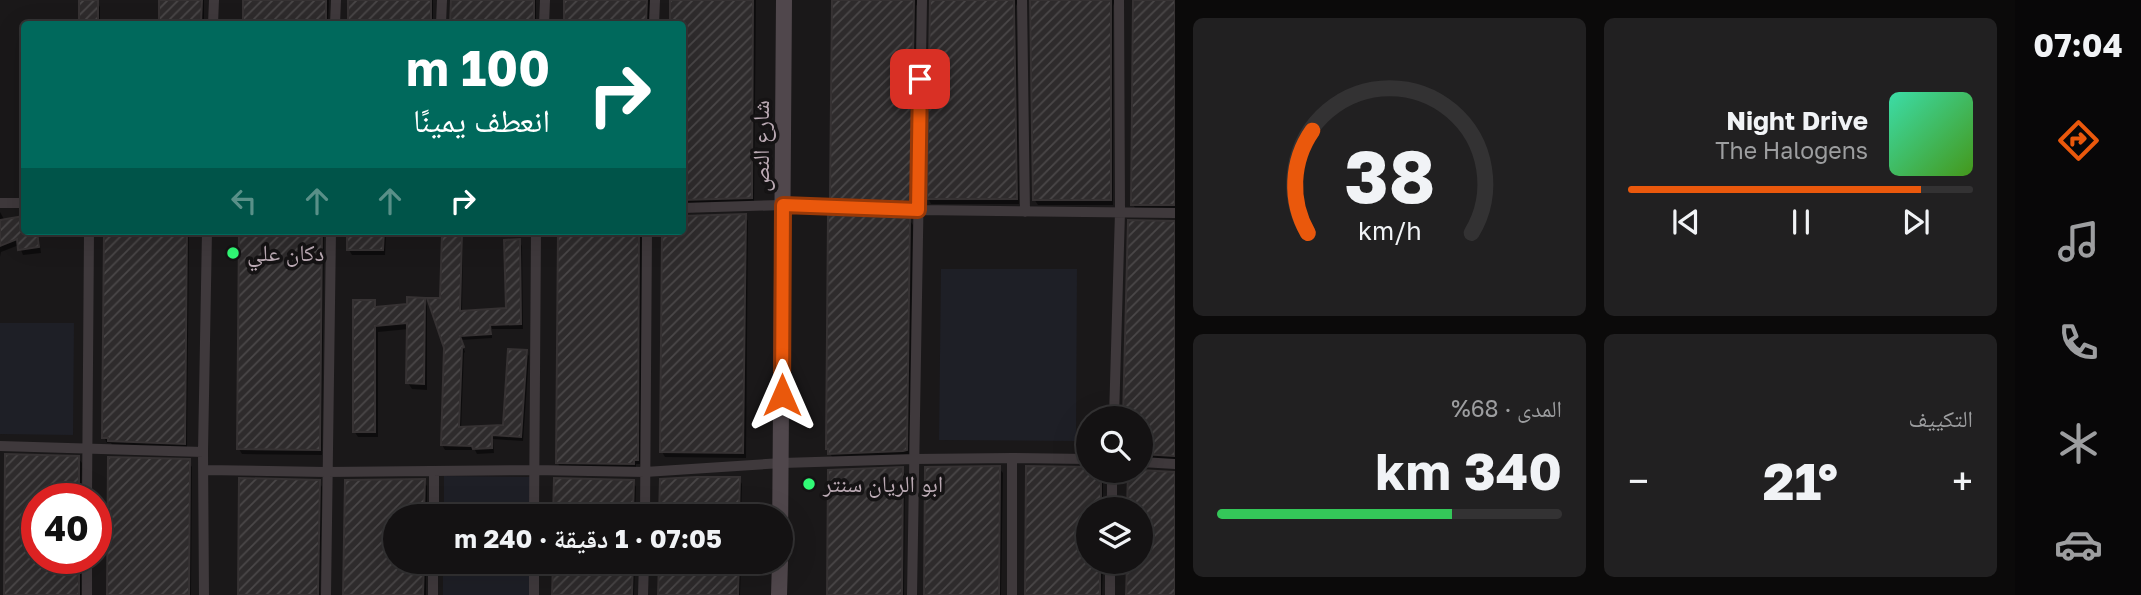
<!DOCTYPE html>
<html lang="ar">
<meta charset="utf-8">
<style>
:root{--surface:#141213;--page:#212021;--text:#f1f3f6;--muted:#9d9ea0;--line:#333233;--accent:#ea580c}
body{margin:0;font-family:"Golos Text","Noto Naskh Arabic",sans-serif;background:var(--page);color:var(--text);direction:rtl;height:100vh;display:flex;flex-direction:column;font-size:26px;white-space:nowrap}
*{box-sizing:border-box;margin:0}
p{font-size:23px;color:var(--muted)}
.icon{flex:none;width:38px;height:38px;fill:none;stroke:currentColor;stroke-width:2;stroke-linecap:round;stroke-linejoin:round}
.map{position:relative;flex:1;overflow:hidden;direction:ltr}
.panel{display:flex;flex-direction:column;gap:18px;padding:18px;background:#0b0a0a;width:840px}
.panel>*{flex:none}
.banner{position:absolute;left:21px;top:21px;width:665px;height:214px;border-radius:7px;box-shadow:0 7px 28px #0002,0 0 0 2px var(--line);direction:rtl;background:#00695c;color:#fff;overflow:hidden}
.fabs{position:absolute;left:1076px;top:406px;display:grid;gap:14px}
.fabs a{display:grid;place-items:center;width:77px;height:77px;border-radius:50%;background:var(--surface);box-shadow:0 7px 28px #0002,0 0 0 2px var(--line);font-size:35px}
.speed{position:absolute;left:21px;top:483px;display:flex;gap:14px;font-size:35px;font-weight:700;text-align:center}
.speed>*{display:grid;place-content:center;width:91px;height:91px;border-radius:50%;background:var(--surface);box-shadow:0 7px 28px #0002,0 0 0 2px var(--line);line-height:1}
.speed .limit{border:10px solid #d22;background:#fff;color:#111}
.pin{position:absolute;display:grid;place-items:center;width:60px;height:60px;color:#fff;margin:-30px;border-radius:14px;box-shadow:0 4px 10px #0006}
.me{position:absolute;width:77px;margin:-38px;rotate:0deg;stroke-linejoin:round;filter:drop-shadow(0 0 5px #0008)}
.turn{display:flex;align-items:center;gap:24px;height:147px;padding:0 21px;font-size:32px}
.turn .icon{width:91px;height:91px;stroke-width:2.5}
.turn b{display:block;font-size:49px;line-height:60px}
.lanes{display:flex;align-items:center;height:66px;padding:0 21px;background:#0003;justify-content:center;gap:35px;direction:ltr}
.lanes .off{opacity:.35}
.big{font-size:52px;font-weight:700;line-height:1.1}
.panel .card{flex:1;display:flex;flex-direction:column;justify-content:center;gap:10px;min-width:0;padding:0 24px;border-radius:10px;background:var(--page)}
.panel .dial{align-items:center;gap:0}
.dial svg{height:182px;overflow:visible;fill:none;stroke:var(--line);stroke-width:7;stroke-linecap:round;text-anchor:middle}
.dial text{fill:var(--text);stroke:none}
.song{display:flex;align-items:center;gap:21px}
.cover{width:84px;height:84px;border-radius:10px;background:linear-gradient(135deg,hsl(160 70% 55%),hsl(100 70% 35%))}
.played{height:7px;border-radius:4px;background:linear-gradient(90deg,var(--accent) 85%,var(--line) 85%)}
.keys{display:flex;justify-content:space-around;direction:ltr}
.heat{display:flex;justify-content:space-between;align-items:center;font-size:38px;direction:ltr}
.charge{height:10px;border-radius:5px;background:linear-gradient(90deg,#34c759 68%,var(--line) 0)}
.panel .tiles{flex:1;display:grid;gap:18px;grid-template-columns:repeat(2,1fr)}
.trip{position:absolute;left:383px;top:504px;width:410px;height:70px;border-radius:35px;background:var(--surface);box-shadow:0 7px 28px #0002,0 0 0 2px var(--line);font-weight:700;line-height:70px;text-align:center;direction:rtl}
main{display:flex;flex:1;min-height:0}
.dock{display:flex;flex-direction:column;width:126px;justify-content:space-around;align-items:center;background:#080708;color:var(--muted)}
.dock .icon{width:49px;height:49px}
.dock .current{color:var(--accent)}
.dock b{font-size:32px;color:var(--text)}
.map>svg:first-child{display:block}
</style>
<main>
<nav class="dock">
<b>07:04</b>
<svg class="icon current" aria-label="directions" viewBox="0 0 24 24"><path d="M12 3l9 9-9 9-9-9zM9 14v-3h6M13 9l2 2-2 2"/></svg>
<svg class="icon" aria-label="music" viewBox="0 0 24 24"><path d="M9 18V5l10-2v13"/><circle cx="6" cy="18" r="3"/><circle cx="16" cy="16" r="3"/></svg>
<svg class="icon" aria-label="phone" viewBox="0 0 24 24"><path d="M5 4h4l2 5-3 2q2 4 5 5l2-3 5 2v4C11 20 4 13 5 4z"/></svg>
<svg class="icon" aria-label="climate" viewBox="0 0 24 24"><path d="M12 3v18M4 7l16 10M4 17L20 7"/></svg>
<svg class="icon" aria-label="car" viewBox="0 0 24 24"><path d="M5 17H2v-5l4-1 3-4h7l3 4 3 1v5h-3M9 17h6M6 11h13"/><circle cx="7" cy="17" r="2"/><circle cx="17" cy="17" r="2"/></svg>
</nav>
<section class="panel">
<div class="tiles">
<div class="card">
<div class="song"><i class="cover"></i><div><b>Night Drive</b><p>The Halogens</p></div></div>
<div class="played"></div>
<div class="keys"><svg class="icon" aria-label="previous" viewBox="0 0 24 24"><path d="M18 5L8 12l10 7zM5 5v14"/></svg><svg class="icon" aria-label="pause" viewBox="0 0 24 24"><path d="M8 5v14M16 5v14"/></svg><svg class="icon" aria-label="next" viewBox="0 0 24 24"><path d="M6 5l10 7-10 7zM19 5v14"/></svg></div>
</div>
<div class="card dial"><svg viewBox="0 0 100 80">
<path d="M14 69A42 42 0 1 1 86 69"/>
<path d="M14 69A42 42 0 0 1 16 24" stroke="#ea580c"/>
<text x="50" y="56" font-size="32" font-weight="700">38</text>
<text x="50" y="72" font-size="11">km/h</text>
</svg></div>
<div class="card"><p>التكييف</p>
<div class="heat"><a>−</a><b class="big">21°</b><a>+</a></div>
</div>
<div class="card"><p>المدى · 68%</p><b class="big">340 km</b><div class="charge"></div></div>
</div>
</section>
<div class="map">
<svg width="1175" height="595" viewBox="0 0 1175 595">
<defs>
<pattern id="building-hatch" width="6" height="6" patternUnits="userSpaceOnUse" patternTransform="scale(1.75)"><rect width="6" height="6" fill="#2e2b2c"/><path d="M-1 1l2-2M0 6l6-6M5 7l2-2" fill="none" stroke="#4a4748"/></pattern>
</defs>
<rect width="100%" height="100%" fill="#1a1819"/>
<path fill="#1e1f26" d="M941,269H1077L1076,441L939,440Z
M0,323H74L73,435L0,434Z
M444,476L530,477V516H444Z
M443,562H530L529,595H443Z"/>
<path fill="#0007" d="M161,0H204V24H161Z
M245,0H329L328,24H245Z
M350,0H433V24H350Z
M452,0H536V24H452Z
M566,0H650L649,24H566Z
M672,0H756L754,203L682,206V24H672Z
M834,0H920L916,6L913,207L835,204L832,198Z
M932,0H1019L1016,6L1019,204H931L928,198Z
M1032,0H1115L1113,6V205H1038L1034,199Z
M1135,0H1175V210H1136L1133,204Z
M81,2H97L100,7V24H81Z
M0,212L5,221L24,218V231H38L41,253L23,255L19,245L1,252L0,257Z
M745,216L748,221L746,458L665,457L662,452L664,231H682Z
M909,219L913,225L909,455L833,459L828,449Z
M1129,222L1175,223V461L1141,460V418H1125Z
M106,231H189L187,448L113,446L111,443H107L104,437Z
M241,231H324L322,455L242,454L239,449Z
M349,231H383L386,235L385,255H352L349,250Z
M559,231H643L640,464H636V469L560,467L557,462Z
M461,237L463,242L462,312L507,309L519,241L522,246L523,329H492V338L461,340L465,352L464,353L461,429L504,427L526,352L529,356L523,441L493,439L494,453L477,454L475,450H445L442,445L446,348L442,300Z
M424,299L427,306V390L412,389L408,383L409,329L378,332V437H358L354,431L374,302L379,309L409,306Z
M7,456L78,458L82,463L81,499H37V558H84L81,564V595H6Z
M188,461L192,467L191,595H109Z
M999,468L1003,473L1001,595H925Z
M1027,468H1088V471H1101L1103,474V509H1088V562H1103L1102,595H1026Z
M902,469L905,474L904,595H828Z
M739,479L742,484L741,516H661V481Z
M555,480L633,481L636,487L635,516H555Z
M319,481L322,487L320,595H240Z
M346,481H424L427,486V516H396V562H426V595H345Z
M554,562H635L634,595H554Z
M660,562H741L740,595H660Z"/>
<path fill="url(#building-hatch)" stroke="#363233" stroke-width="2" d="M79,0H98V24H79Z
M159,0H202L201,24H159Z
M243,0H326V24H243Z
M348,0H431V24H348Z
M451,0H534V24H450Z
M564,0H647L646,24H564Z
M670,0H753L752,198L682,200V24H670Z
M832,0H914L911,202L830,199Z
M930,0H1014L1017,199H927Z
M1030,0H1111V200H1033Z
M1133,0H1175V205H1131Z
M746,214L743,453L660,452L662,231H682V216Z
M828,215L910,218L907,450L903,451L828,454V449H826Z
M24,216V231H37L39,247L18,250L17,239L0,246V220Z
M1128,220L1175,221V456L1141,454V418H1123Z
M104,231H187L185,444L108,441V438H102Z
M239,231H322L320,450L237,449Z
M347,231H384L383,250H347Z
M558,231H639L638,460H634V464L556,463Z
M442,234L462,235L460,311L506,308L504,240L520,239L521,324L490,325L491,334L460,336L464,347L462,348L459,427L503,425L508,349L527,350L521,437L492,435V448L473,449L472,446L441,445L444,348L427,298H440Z
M407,297L425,298L424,384L406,383L407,323L375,326V432H353V300H375V307L407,304Z
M5,454L79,456V499H37V558H79V595H4Z
M108,457L190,459L189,595H107Z
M1000,466L999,595H924L925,467Z
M1026,466L1088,467V471H1101V509H1088V562H1100V595H1025Z
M903,467L902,595H827L828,470Z
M1141,470L1175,472V595H1126L1127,562H1141V509H1127L1128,471Z
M696,477H740L739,516H659L660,479Z
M239,478L320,480L318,595H238Z
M554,478L634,480L633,516H553Z
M425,479L424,516H396V562H424L423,595H343L345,480Z
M553,562H633L632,595H552Z
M659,562H739L738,595H658Z"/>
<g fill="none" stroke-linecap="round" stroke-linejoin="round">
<path stroke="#3f393c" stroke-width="10" d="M1022,0L1025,212
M213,24L214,0
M335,24L336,0
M441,24L442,0
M544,24L545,0
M654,24L655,0
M0,203H24
M682,208L783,205L918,210L1175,213
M1114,418L1120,212L1119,0
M0,446L203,452
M1012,458V595
M1141,462L1175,464
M204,470L326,472L534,470L645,472L782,463L915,459L1012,458L1088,459
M87,499L89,231
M1112,509V471
M434,516V471
M534,516L536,231
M645,516L647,231
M87,595V558
M204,595L203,452L207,231
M326,595L331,231
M433,595V562
M534,595V562
M643,595L644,562
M912,595L922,0
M1110,595V562"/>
<path stroke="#50474c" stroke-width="16" d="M780,543L784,0
M779,595L780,562"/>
</g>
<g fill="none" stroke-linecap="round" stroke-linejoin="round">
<defs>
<path id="route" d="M782,395L783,205L918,210L920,79"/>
</defs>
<use href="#route" stroke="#983908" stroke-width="18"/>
<use href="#route" stroke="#ea580c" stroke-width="12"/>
</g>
<g fill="#31fa76" stroke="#151314" stroke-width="2.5">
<circle cx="233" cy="253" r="7"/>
<circle cx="809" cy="484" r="7"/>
</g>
<g text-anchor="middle" stroke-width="7" stroke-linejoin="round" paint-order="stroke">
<g font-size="23" fill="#bbaab4" stroke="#151314">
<text transform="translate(761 146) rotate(-90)" y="8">شارع النص</text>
</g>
<g font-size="23" fill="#bbaab4" stroke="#151314" text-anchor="start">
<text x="247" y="261">دكان علي</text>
<text x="823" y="492">ابو الريان سنتر</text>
</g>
</g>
</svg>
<div class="fabs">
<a><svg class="icon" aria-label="search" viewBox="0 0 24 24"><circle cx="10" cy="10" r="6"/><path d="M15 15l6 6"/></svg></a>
<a><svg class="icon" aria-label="layers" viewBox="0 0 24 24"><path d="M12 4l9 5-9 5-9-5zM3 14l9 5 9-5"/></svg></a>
</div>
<div class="speed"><div class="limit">40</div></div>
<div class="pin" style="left:920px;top:79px;background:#d93025"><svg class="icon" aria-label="arrive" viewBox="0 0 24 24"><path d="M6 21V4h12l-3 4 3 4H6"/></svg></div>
<svg class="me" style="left:782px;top:395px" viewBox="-20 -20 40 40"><path d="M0-17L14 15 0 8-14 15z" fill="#ea580c" stroke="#fff" stroke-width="4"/></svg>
<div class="trip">07:05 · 1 دقيقة · 240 m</div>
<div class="banner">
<div class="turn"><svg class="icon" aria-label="right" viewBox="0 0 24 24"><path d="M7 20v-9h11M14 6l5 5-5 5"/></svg><div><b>100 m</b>انعطف يمينًا</div></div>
<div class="lanes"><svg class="icon off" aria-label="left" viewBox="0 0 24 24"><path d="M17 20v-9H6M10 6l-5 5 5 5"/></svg><svg class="icon off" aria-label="ahead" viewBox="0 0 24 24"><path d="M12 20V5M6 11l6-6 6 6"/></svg><svg class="icon off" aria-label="ahead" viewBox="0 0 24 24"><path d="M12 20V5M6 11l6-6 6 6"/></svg><svg class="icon" aria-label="right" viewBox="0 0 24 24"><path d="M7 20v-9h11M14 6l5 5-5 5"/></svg></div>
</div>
</div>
</main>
